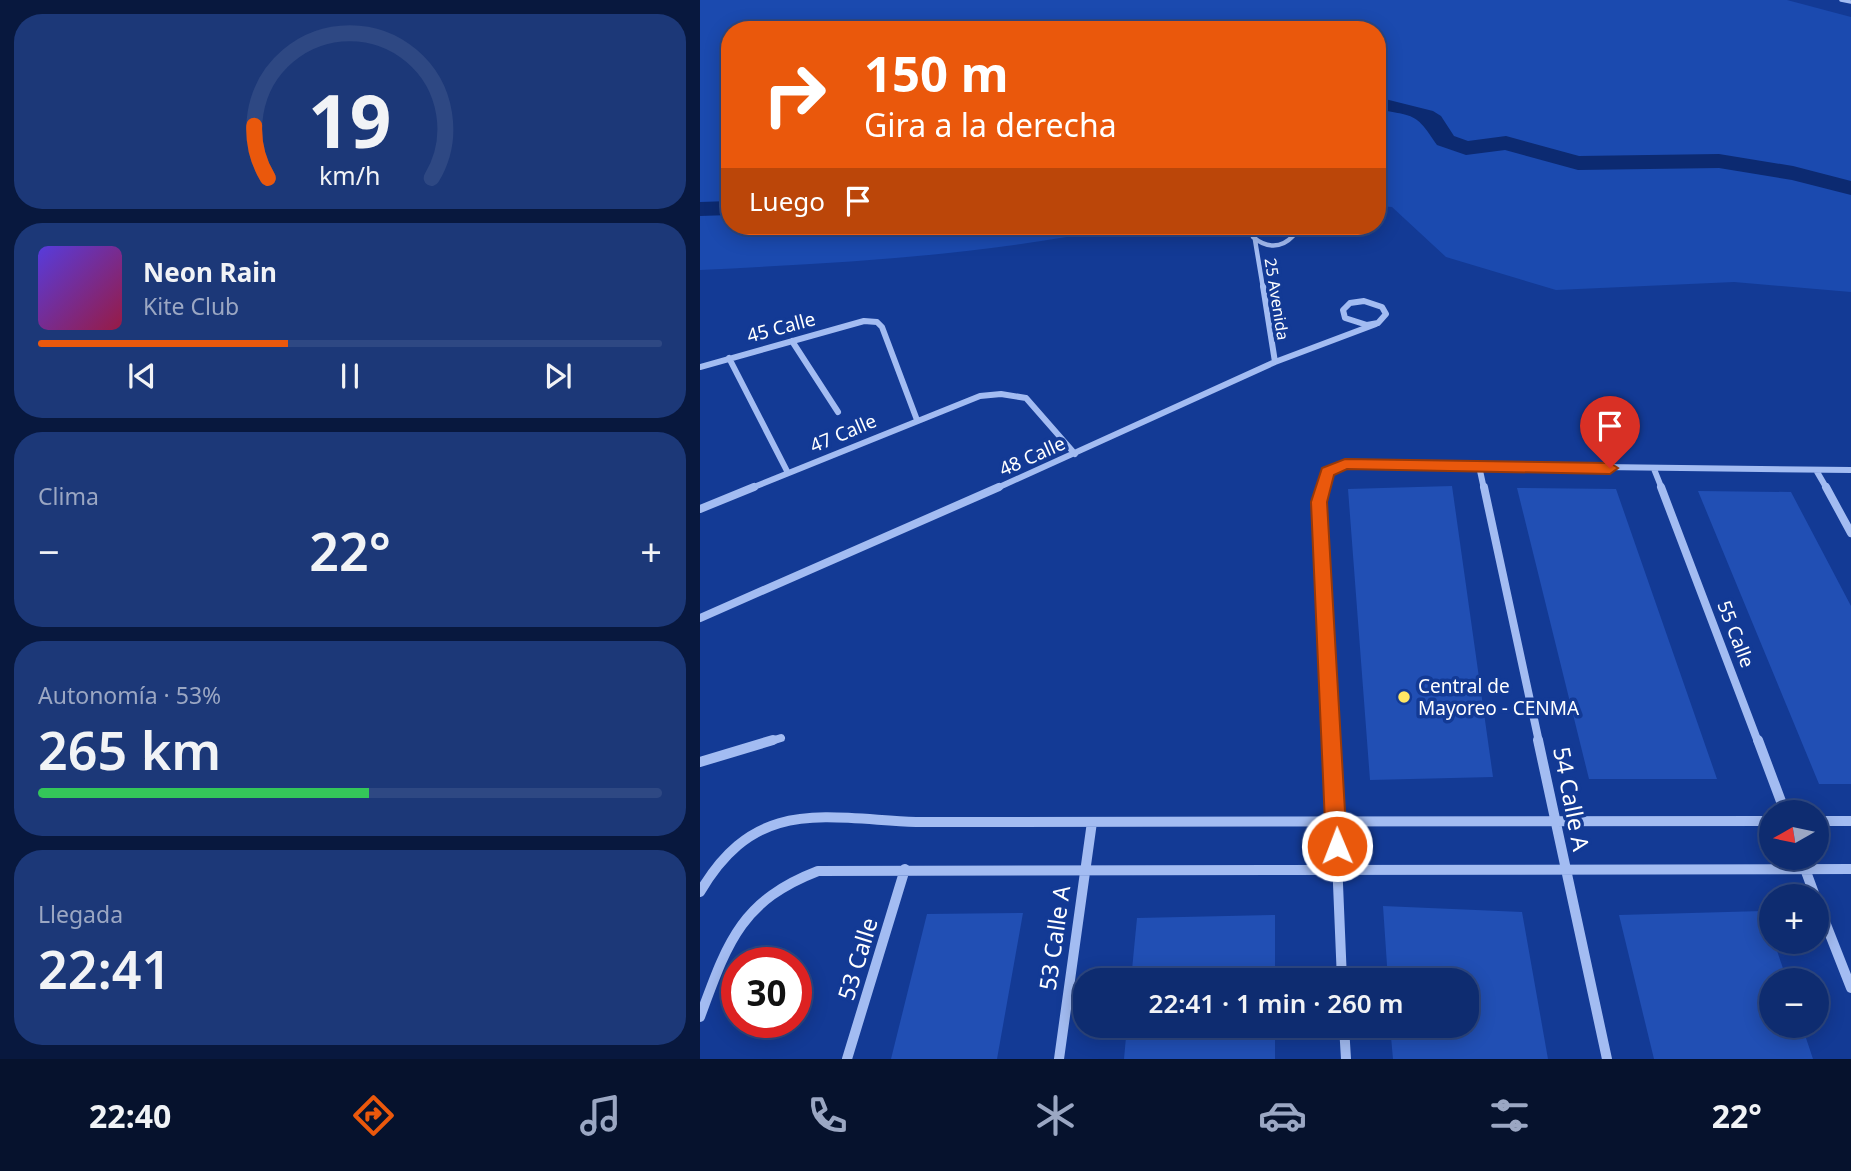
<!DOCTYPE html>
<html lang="es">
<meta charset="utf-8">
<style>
:root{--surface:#0e2c70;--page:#1c3878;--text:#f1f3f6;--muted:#9ba7c3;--line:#2e4883;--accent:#ea580c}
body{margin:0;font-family:"Noto Sans",sans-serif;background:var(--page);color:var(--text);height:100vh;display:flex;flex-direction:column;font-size:26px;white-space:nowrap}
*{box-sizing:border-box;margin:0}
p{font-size:23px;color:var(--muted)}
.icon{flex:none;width:38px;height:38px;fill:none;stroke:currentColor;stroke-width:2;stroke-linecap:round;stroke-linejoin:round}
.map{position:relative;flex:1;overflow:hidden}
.details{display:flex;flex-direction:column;gap:14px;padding:14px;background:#08183e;width:700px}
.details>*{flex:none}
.guide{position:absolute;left:21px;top:21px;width:665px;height:214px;border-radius:28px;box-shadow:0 4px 18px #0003,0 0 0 2px var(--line);background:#ea580c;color:#fff;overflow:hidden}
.needle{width:46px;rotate:261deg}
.controls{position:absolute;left:1059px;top:800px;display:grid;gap:14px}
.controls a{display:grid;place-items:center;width:70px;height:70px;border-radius:50%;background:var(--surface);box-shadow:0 4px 18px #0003,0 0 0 2px var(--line);font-size:35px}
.speed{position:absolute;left:21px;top:947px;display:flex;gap:14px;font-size:35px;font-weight:700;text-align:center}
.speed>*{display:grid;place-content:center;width:91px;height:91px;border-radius:50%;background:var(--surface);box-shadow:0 4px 18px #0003,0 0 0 2px var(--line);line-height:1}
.speed .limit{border:10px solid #d22;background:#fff;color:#111}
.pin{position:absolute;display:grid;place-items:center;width:60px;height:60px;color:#fff;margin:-72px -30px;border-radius:50% 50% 50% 0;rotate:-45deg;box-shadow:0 0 7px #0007}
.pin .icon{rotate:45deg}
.me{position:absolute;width:77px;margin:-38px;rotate:359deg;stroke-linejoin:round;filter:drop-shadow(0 0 5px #0008)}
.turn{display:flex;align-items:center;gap:24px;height:147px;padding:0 28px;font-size:32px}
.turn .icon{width:91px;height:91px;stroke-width:2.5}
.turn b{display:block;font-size:49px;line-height:60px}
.then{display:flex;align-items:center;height:66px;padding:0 28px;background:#0003;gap:14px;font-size:26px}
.big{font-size:52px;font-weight:600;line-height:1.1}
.details .card{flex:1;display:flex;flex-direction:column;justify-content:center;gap:10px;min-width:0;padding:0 24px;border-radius:28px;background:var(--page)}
.details .dial{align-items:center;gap:0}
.dial svg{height:182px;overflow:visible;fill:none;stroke:var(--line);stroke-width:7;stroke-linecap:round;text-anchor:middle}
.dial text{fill:var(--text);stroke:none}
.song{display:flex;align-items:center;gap:21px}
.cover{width:84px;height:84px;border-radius:10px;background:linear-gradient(135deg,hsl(250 70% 55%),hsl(340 70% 35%))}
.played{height:7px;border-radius:4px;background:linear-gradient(90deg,var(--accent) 40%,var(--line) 40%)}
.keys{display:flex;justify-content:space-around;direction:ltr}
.heat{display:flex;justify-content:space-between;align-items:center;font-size:38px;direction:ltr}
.charge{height:10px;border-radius:5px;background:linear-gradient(90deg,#34c759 53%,var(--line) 0)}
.trip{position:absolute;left:373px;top:968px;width:406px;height:70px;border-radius:28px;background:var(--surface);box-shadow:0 4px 18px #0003,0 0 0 2px var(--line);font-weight:600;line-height:70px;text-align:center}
.dock{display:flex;height:112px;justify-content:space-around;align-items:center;background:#06122d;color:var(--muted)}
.dock .icon{width:49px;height:49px}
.dock .on{color:var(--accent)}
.dock b{font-size:32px;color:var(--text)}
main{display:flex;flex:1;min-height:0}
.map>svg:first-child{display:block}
</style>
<main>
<section class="details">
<div class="card dial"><svg viewBox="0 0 100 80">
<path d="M14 69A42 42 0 1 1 86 69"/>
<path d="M14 69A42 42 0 0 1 8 46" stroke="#ea580c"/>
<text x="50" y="56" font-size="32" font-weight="700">19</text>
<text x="50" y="72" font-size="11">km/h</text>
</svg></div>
<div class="card">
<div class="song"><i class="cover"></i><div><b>Neon Rain</b><p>Kite Club</p></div></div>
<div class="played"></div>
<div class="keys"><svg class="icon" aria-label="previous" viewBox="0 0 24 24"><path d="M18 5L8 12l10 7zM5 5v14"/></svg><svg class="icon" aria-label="pause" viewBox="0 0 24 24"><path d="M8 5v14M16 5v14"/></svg><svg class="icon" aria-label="next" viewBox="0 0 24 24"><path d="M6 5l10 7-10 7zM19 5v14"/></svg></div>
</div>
<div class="card"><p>Clima</p>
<div class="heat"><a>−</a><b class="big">22°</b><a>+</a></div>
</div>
<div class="card"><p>Autonomía · 53%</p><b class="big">265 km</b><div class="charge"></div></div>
<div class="card"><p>Llegada</p><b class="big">22:41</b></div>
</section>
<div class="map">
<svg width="1151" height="1059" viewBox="0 0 1151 1059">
<rect width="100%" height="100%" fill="#133a95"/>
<path fill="#1b4aaf" d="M0,0H1087L1151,17V292L1034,282L856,290L746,257L692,207L677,206V30H30V226H423C284,256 141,263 0,270Z"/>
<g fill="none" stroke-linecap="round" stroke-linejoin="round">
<path fill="#0c2a71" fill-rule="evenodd" d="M677,97L733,111L741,116L754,136L768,141L806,136L879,156L1019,154L1093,166L1151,181V195L1092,180L1019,168L878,170L805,150L766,155L737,145C715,112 716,117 677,109Z
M30,201V215L0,216V202Z"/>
</g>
<path fill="#214fb4" d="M752,486L793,777L670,780L648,489Z
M817,488L916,489L1017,779H889Z
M998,491L1091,492L1151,606V784H1119Z
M683,906L822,912L848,1059H693L690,1026H766V980H688Z
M1063,911L1071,942H1074L1087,980H1071V1026H1102L1113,1059H954L919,915Z
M323,913L297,1059H191L227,914Z
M575,915V980H431L437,918Z
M427,1026H575V1059H424Z"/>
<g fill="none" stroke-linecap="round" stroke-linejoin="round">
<path stroke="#a3bcf2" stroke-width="3.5" d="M1141,0L1151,2"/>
<path stroke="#a3bcf2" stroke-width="4.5" d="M569,226L557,230L553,237C566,248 581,249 593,236L589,229L578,226
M555,240L563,288"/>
<path stroke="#a3bcf2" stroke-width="6" d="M563,286L575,362
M664,301L682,307L686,314L678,323L667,325L645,318L643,310L650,303Z
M92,341L138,412
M29,358L88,473
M0,367L164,321L177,322L182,327L217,420
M779,466L784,489
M954,469L962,489
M1116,470L1127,489
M49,489L280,396L301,394L326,398L375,454
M295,489L575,362L676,324
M623,489L628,472L645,464L1151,470"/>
<path stroke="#a3bcf2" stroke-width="8" d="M623,487L619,502L633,742
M784,487L839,742
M961,487L1058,742
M1126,487L1151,533
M0,509L54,487
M0,618L299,487
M68,742L81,738"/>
<path stroke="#a3bcf2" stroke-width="10" d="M632,740L642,980
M838,740L907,1059
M1058,740L1085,812
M0,762L73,740
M1116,821H1151
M1101,858L1115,896
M0,892C56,797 122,818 216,822L1071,821
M1116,899L1151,988
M0,1017C27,944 40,901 118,871L1151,869
M644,1026L646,1059
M147,1059L205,869
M359,1059L392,822"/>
</g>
<path fill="#ea580c" stroke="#983908" stroke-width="2" d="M645,459L910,463L918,468L910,474L647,469L634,475L627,502L647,846L644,853L637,855L629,853L626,846L611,502L622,468Z"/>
<circle fill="#ffe764" stroke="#133a95" stroke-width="2.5" cx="704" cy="697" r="7"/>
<g text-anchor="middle" stroke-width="7" stroke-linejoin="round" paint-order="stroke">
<g font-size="16" fill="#fff" stroke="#133a95">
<text transform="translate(577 299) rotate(81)" y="6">25 Avenida</text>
</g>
<g font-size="19" fill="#fff" stroke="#133a95">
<text transform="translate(81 327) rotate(-15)" y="7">45 Calle</text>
<text transform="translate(143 433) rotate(-23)" y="7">47 Calle</text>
<text transform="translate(332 456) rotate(-24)" y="7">48 Calle</text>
<text transform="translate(1036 634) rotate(69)" y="7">55 Calle</text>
</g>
<g font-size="19" fill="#fff" stroke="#133a95" text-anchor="start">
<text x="718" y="693">Central de<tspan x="718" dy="22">Mayoreo - CENMA</tspan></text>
</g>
<g font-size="23" fill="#fff" stroke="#133a95">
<text transform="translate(871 799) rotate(79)" y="8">54 Calle A</text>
<text transform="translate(355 938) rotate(-82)" y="8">53 Calle A</text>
<text transform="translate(158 959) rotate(-73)" y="8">53 Calle</text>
</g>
</g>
</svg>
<div class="controls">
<a><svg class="needle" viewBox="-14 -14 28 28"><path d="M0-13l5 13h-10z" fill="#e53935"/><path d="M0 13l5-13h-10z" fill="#9ba7c3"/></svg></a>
<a>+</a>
<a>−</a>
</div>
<div class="speed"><div class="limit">30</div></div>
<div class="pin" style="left:910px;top:468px;background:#d93025"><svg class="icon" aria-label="arrive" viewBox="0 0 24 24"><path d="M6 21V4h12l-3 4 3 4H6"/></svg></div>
<svg class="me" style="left:637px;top:846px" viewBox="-20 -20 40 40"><circle r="17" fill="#ea580c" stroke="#fff" stroke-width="3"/><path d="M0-11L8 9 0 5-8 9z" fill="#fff"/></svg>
<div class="trip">22:41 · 1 min · 260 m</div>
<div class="guide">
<div class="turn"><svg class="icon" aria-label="right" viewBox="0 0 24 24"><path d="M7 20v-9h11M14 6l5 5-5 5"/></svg><div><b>150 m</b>Gira a la derecha</div></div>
<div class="then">Luego<svg class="icon" aria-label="arrive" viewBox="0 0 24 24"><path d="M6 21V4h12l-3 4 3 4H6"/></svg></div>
</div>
</div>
</main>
<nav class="dock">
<b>22:40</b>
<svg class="icon on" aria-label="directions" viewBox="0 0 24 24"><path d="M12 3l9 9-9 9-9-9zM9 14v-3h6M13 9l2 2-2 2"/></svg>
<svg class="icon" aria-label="music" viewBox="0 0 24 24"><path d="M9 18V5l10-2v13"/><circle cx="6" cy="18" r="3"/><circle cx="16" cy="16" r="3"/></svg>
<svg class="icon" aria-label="phone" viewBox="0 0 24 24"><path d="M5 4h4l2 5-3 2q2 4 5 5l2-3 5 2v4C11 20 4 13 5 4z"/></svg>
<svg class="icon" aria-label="climate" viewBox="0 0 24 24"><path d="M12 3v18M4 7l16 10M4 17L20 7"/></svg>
<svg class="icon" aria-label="car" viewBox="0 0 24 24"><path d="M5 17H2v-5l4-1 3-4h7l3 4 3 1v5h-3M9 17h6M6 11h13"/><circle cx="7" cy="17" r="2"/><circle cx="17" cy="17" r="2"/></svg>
<svg class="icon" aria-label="filters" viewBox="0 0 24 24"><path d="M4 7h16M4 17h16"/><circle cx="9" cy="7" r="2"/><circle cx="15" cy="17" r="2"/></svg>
<b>22°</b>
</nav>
